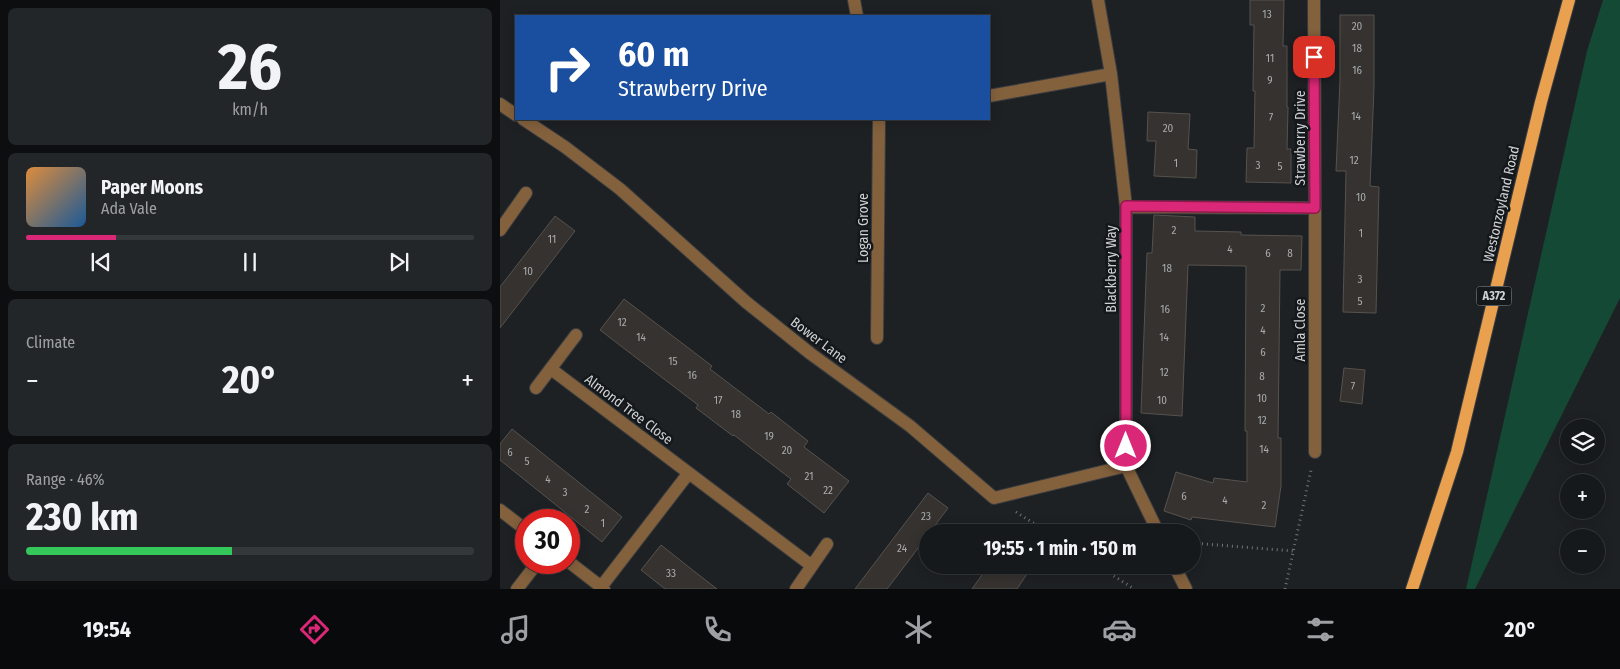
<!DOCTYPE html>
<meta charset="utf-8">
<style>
:root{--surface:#16191b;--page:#232628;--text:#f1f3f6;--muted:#9ea0a3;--line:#35383a;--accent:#db2777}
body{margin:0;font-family:"Fira Sans Condensed",sans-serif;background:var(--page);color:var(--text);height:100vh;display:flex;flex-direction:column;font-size:19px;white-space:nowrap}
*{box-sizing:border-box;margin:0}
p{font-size:16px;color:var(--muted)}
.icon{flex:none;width:28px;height:28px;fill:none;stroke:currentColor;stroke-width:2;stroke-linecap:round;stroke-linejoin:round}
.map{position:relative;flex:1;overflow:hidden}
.details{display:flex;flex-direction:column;gap:8px;padding:8px;background:#0c0e0f;width:500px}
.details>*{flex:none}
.hud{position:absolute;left:15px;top:15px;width:475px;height:105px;border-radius:0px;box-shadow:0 2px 12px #0003,0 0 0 1px var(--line);background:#1a4fa0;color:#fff;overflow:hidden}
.tools{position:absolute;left:1060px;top:419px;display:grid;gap:10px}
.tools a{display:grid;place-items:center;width:45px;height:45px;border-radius:50%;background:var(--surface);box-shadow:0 2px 12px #0003,0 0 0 1px var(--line);font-size:25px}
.speed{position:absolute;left:15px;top:509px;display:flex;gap:10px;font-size:25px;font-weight:700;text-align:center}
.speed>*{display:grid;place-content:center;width:65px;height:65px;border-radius:50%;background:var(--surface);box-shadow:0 2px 12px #0003,0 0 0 1px var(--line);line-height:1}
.speed .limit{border:8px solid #d22;background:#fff;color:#111}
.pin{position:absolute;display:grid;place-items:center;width:42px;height:42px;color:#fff;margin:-21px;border-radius:10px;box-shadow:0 2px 8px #0006}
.me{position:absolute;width:55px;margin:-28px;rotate:0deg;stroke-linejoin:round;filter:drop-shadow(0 0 4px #0008)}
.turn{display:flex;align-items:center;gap:18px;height:105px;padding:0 20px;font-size:22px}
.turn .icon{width:65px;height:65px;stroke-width:2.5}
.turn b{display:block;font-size:35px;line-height:42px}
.big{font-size:38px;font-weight:700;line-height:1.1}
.details .widget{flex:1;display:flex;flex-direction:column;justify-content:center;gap:8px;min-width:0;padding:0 18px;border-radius:8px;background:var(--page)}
.details .dial{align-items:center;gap:0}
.dial b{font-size:65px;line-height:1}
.song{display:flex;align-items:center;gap:15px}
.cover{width:60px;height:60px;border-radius:8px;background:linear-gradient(135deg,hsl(30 70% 55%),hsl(210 70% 35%))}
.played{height:5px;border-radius:2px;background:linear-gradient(90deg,var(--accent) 20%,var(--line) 20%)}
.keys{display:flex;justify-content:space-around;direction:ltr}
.heat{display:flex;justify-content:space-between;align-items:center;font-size:28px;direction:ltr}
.charge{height:8px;border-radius:4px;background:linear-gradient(90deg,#34c759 46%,var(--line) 0)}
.trip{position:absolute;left:419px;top:524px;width:282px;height:50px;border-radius:25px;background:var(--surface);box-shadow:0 2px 12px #0003,0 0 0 1px var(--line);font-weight:700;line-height:50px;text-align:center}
.tab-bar{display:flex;height:80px;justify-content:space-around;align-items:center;background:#090a0b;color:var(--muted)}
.tab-bar .icon{width:35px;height:35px}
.tab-bar .selected{color:var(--accent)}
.tab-bar b{font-size:22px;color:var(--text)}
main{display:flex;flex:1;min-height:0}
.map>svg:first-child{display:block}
</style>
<main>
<section class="details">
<div class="widget dial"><b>26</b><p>km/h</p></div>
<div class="widget">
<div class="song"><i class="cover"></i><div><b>Paper Moons</b><p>Ada Vale</p></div></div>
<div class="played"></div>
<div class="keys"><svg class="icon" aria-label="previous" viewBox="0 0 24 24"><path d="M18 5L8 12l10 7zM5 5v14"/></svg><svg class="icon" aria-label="pause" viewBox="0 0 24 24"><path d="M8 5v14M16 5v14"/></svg><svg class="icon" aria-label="next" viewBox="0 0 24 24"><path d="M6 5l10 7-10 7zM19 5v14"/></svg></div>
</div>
<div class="widget"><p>Climate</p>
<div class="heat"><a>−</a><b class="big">20°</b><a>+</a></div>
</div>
<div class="widget"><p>Range · 46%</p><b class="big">230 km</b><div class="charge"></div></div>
</section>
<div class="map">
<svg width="1120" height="589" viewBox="0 0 1120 589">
<rect width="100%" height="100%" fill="#1e2124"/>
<path fill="#144935" d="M1103,0H1120V298L975,589H966L1087,51Z"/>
<path fill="#35322f" stroke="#56524e" d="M750,0H784L783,46H787V107H788L787,149H791V183L746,182L747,148H754L755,91H753L754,25H750Z
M840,15H874V87L870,186L879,187L876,313L843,312L846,171H836L840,81Z
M648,112L690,114L688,149L697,150L696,178L654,176L656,141H647Z
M654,215L695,217V231L741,232V235L802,236L801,270H780L778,438H781V486L775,527L692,517L691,520L664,511L676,472L713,483L714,478L747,482V431H745L746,266L688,265L682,416L641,413L647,253H652Z
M55,216L75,231L0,328V287Z
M124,299L212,366L210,369L269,414L271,412L308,441L304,447L349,481L324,513L287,484L291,479L234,435L233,436L196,408L198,405L100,330Z
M844,368L865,370L862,404L840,401Z
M12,429L122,517L102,542L0,460V444Z
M428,493L448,508L430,532H428V535L400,572L387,589H355Z
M161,545L195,572L217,589H165L141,570Z
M489,565H533L517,589H472Z"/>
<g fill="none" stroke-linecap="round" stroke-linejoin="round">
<defs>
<path id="minor" d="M354,0L357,16
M598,0L611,74L626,207V466L658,532
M489,96L611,74
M0,104L16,115
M23,119L65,147L120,189L246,302L311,354L410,426L494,498L626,466
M626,207L815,208L814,0
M0,230L26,193
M377,338L379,119
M51,369L312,566
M36,388L76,335
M815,452V208
M0,510L26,530
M69,562L104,589
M674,565L686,589
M101,587L188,474
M17,589L38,562
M296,589L327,544"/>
<path id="major" d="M912,589L957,452L1041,102L1069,0"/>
</defs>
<use href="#minor" stroke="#3a3d40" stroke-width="14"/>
<use href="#major" stroke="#3a3d40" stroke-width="14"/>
<path stroke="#717476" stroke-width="3" stroke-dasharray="1 4" stroke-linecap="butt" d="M516,512L547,532
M692,543L793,551
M597,565L634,589
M785,589L811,470"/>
<use href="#minor" stroke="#84613d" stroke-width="12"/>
<use href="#major" stroke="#e9a14f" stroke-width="12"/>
</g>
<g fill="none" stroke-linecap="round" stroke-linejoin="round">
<defs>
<path id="route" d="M626,446V206L815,208L814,57"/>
</defs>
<use href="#route" stroke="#8e194d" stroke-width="12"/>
<use href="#route" stroke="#db2777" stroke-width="9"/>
</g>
<g text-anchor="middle" stroke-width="5" stroke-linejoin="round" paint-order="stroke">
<g font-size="11" fill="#a8aaab">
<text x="767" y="18">13</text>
<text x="857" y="30">20</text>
<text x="857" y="52">18</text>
<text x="770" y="62">11</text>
<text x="857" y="74">16</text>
<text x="770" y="84">9</text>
<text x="856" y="120">14</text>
<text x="771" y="121">7</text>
<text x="668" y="132">20</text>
<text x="854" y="164">12</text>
<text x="676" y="167">1</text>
<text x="758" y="169">3</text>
<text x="780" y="170">5</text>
<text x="861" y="201">10</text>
<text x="674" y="234">2</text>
<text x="861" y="237">1</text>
<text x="52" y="243">11</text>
<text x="730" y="253">4</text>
<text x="768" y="257">6</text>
<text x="790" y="257">8</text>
<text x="667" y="272">18</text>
<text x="28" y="275">10</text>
<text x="860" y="283">3</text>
<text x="860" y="305">5</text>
<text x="763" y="312">2</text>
<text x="665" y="313">16</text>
<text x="122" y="326">12</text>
<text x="763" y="334">4</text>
<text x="141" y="341">14</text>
<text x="664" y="341">14</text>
<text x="763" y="356">6</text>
<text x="173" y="365">15</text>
<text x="664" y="376">12</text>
<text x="192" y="379">16</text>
<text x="762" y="380">8</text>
<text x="853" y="390">7</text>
<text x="762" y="402">10</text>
<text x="218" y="404">17</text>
<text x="662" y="404">10</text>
<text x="236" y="418">18</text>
<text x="762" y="424">12</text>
<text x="269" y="440">19</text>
<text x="764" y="453">14</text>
<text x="287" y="454">20</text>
<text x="10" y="456">6</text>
<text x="27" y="465">5</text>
<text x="309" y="480">21</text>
<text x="48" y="483">4</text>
<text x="328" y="494">22</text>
<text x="65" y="496">3</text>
<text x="684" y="500">6</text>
<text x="725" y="504">4</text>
<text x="764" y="509">2</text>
<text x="87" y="513">2</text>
<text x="426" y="520">23</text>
<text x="103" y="527">1</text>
<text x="402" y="552">24</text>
<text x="171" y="577">33</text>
</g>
<rect fill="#15181b" stroke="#979a9c" stroke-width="1" x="976.5" y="286.5" width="35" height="19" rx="4"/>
<g font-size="12" font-weight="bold" fill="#cfd2d4">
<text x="994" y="300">A372</text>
</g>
<g font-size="14" fill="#cfd2d4" stroke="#15181b">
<text transform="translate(800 138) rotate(-90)" y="5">Strawberry Drive</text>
<text transform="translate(1001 204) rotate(-77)" y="5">Westonzoyland Road</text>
<text transform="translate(363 228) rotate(-90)" y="5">Logan Grove</text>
<text transform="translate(611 269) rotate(-90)" y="5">Blackberry Way</text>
<text transform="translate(800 330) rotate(-90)" y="5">Amla Close</text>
<text transform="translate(319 340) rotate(37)" y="5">Bower Lane</text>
<text transform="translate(129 409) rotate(37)" y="5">Almond Tree Close</text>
</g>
</g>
</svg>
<div class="tools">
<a><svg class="icon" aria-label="layers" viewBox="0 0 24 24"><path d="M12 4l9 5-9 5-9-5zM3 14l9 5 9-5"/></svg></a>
<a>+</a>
<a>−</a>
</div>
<div class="speed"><div class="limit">30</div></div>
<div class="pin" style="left:814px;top:57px;background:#d93025"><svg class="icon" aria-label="arrive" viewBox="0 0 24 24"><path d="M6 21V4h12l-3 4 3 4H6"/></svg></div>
<svg class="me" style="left:626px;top:446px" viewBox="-20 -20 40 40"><circle r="17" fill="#db2777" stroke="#fff" stroke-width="3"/><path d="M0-11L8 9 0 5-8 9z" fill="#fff"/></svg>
<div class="trip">19:55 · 1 min · 150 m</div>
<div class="hud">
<div class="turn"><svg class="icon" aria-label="right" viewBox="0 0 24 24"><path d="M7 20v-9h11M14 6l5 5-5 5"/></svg><div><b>60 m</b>Strawberry Drive</div></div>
</div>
</div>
</main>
<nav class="tab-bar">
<b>19:54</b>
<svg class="icon selected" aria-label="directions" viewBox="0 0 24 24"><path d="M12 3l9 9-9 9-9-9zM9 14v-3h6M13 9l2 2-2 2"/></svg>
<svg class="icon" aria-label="music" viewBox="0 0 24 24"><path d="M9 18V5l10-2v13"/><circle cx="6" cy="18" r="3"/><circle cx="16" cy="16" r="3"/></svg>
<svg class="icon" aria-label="phone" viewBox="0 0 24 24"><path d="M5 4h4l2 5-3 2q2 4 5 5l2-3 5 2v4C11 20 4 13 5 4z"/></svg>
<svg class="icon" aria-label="climate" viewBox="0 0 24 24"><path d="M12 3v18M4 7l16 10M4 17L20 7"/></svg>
<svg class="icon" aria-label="car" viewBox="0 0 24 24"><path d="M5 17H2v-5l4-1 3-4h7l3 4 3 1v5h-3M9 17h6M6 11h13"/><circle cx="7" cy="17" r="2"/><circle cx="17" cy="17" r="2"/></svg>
<svg class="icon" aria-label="filters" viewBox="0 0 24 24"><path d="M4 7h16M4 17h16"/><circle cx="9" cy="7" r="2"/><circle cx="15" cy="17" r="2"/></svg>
<b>20°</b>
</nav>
